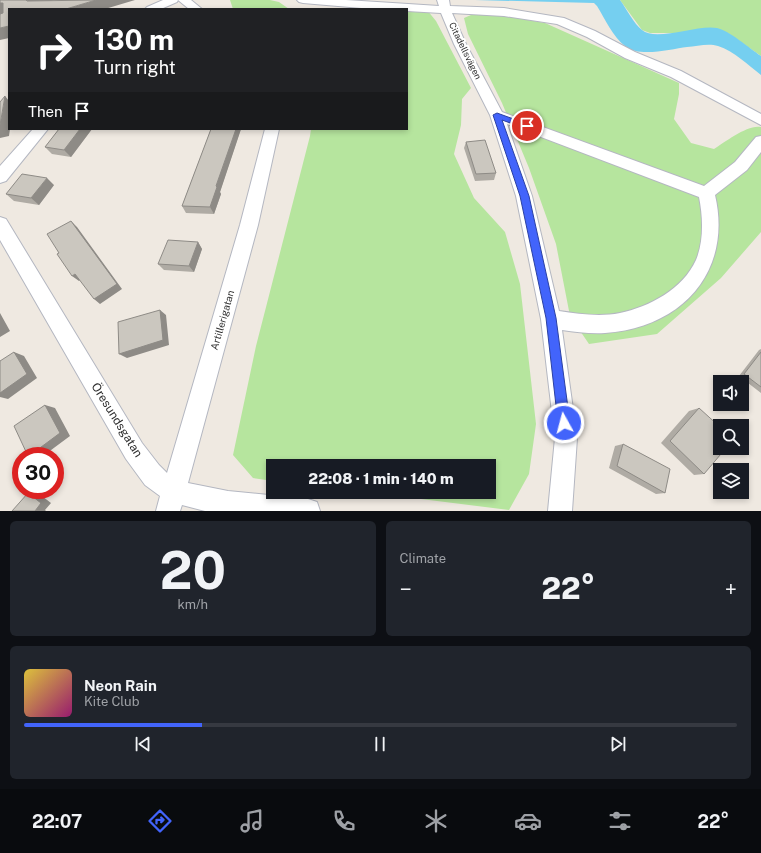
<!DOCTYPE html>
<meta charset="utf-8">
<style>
:root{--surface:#171b24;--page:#20242c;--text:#f1f3f6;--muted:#9ea1a6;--line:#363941;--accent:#4264fb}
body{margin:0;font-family:"Public Sans",sans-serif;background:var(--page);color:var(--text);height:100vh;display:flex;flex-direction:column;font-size:15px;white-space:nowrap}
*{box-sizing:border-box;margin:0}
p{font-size:13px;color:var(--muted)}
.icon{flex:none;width:22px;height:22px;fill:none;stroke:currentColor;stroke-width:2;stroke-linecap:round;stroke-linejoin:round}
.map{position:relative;height:511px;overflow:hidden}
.details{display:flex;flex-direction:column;gap:10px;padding:10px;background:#0d0f14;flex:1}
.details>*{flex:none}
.banner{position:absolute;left:8px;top:8px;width:400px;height:122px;border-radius:0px;box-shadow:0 2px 6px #0003;background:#202124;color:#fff;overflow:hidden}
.controls{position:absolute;left:713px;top:375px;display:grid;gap:8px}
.controls a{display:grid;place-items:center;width:36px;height:36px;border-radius:0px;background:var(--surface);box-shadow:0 2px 6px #0003;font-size:20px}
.speed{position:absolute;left:12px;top:447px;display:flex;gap:8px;font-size:20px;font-weight:700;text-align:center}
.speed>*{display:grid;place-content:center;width:52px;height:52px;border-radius:50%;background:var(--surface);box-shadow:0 2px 6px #0003;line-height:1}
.speed .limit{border:6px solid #d22;background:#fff;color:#111}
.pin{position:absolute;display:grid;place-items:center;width:34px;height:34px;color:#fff;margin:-17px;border:2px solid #fff;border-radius:50%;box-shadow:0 1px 4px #0007}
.me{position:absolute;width:44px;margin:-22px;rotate:353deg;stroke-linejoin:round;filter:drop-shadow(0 0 3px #0008)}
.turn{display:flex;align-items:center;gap:14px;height:84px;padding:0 20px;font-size:18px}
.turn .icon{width:52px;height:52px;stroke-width:2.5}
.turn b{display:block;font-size:28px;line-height:34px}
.then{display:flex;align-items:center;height:38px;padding:0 20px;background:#0003;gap:8px;font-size:15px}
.big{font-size:30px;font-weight:800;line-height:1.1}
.details .widget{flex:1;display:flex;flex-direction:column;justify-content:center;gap:6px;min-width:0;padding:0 14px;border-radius:6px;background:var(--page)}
.details .dial{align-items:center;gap:0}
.dial b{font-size:52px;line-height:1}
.song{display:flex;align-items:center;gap:12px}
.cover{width:48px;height:48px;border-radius:6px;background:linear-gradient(135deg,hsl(50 70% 55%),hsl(320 70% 35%))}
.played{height:4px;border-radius:2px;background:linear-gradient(90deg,var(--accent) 25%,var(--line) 25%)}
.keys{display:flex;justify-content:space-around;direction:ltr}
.heat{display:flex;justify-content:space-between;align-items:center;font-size:22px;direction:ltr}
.details .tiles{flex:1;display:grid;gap:10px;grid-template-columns:1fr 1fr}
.widget:last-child{grid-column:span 2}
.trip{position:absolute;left:266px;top:459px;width:230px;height:40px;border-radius:0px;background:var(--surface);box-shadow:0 2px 6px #0003;font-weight:800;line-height:40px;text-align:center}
.tabs{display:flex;height:64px;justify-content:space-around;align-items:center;background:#090b0e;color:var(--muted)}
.tabs .icon{width:28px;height:28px}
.tabs .current{color:var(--accent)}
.tabs b{font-size:18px;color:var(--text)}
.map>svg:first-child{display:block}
</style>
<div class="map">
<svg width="761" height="511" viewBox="0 0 761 511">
<rect width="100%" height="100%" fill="#efe9e1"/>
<path fill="#b6e59e" d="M230,0H270L279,2L289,9H233Z
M620,0H761V56L728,33H650L642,30Z
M407,10H427L436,21L471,88L462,99L461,125L454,154L474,198L505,232L520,284L536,424L529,474L509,510L365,492H489V466H273V481L253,478L233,455L256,346L310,136L311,129H407Z
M471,15H499L545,23L679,83V94L674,119L691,143L714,149C725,142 748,124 761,127V232L721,278L657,334L589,344L570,316L556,244L529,168L502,103L468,34L464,18Z"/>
<path fill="#75cff0" d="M475,0H620C626,8 634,24 642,30C656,42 698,24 717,28C730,31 749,48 761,56V75C748,65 734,51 718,46C709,43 697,46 687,47C671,49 639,58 625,46C613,37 605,19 597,6L594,3Z"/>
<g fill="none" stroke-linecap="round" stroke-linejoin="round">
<defs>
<path id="minor" d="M163,0H191L202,9H189L178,0L177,2L161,9H145L147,7Z
M297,0H346L439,6L437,0H449L450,6L504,8L564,18L595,31L635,52L681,71L761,114V125L671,77L625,58L587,37L557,24L504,16L452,13L466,44L502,112L704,186L735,162L756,137L761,136V152L747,170L715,195C733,272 681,328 605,333C591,334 576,332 562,330L577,438L572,511H548L555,438L541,319L516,196L490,115L454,44L441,13L407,11V9H373L303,3L299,2ZM507,124L699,197C703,217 704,241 696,260C683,289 649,307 620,313C600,317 579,314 559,311L532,196Z
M33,129H48L6,181L0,183V166Z
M265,129H279L258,225L188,483L228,491L308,499L317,502L320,511H205L182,505L180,511H156L160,496L145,485L126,459L0,240V217L6,219L142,443L159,465L167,473L240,225Z"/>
</defs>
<use href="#minor" stroke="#b4b7c1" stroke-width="2"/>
<use href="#minor" fill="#fff" fill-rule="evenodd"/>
</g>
<path fill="#afaba4" d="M59,129H92L71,157L52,154L45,147Z
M211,129H241L220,192L221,194L214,214L186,213L182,206Z
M466,142L496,173L494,180L475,181L464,148Z
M54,185L39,205L14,201L6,194Z
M198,242L202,249L194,272L164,270L158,264Z
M761,349V393L739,376L759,350Z
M699,408L704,474L694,475L661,443L689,411Z
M623,444L665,493L656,494L609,468L615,446Z"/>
<path fill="#8e8b86" d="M26,0H54L36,6Z
M96,0H135L105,9H66Z
M0,3H3L9,12L0,15Z
M9,26V38L0,40V28Z
M5,96L9,101V129H10L9,136L0,138V125Z
M80,129H92L71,157L64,150Z
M236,129H241L220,192L221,194L214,214L210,207L216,186Z
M47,178L54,185L39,205L31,198Z
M71,221L77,227L122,289L100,304L94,299Z
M198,242L202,249L194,272L189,266Z
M75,274L82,278L79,281L72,276Z
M160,310L166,315L169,345L127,358L119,354Z
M0,313L10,331L0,337Z
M14,352L24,356L37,378L8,399L0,397V393Z
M45,405L55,408L70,436L43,456H29Z
M28,493H38L51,503L45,510L46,511H36Z"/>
<path fill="#cbc7bf" stroke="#8e8b86" d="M0,0H26L27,1L96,0L66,9H9V26L0,28V14L3,13V3H0Z
M5,96L0,125V102Z
M59,129H80L64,150L45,147Z
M211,129H236L216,186L217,187L210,207L182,206Z
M485,140L496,173L476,174L466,142Z
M22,174L47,178L31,198L6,194Z
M71,221L117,284L94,299L75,274L72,276L57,254L59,253L47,234Z
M168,240L198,242L189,266L158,264Z
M160,310L163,340L119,354L118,322Z
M14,352L27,374L0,393V361Z
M761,352V387L744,374Z
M45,405L60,433L29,456H28L14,426Z
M699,408L720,427V448H726L704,474L670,441Z
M623,444L670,469L665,493L617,466Z
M28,493L41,503L35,511H36H12Z"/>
<path fill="#4264fb" stroke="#2b41a3" d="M497,113L530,125L531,126L527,129L502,120L529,196L556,318L570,423L568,427L564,428L560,427L558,423L546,318L520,196L493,115Z"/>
<g text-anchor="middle" stroke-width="4" stroke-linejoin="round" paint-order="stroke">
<g font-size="9" fill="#2e2e2e" stroke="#fff">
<text transform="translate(465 51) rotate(64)" y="3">Citadellsvägen</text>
</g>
<g font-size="10" fill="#2e2e2e" stroke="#fff">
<text transform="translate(222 320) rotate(-74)" y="4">Artillerigatan</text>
</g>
<g font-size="12" fill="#2e2e2e" stroke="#fff">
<text transform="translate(117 420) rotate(58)" y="4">Öresundsgatan</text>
</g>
</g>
</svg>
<div class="controls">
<a><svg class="icon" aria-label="sound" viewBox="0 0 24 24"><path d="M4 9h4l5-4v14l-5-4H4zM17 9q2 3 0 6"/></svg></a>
<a><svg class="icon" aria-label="search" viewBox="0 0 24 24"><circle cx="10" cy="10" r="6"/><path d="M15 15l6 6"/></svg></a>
<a><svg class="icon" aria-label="layers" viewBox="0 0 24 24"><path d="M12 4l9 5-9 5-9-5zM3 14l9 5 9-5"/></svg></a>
</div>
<div class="speed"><div class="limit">30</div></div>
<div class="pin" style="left:527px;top:126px;background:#d93025"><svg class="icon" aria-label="arrive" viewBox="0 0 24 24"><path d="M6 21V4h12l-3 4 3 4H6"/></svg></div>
<svg class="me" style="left:564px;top:423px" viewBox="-20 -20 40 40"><circle r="17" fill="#4264fb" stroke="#fff" stroke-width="3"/><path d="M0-11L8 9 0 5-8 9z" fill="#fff"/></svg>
<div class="trip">22:08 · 1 min · 140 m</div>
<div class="banner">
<div class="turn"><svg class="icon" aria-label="right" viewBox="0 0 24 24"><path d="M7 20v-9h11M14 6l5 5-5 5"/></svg><div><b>130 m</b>Turn right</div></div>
<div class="then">Then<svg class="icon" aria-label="arrive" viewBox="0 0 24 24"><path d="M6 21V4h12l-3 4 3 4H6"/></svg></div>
</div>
</div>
<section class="details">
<div class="tiles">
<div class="widget dial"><b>20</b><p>km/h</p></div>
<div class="widget"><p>Climate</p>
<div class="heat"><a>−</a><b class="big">22°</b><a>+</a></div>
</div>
<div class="widget">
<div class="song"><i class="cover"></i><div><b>Neon Rain</b><p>Kite Club</p></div></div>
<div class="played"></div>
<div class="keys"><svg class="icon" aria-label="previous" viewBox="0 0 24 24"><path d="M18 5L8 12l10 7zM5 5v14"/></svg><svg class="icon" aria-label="pause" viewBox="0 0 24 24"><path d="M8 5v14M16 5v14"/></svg><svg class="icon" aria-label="next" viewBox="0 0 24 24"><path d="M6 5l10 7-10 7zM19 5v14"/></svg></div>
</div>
</div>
</section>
<nav class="tabs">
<b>22:07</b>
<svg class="icon current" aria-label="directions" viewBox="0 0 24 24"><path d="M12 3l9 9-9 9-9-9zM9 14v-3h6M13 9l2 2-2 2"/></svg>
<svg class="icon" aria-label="music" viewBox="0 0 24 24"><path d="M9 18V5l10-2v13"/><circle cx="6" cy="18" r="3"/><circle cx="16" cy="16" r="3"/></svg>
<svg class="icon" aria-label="phone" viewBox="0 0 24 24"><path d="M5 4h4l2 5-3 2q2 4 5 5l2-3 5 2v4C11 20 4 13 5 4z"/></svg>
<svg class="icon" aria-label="climate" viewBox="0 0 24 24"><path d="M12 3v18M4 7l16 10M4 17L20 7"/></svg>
<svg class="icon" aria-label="car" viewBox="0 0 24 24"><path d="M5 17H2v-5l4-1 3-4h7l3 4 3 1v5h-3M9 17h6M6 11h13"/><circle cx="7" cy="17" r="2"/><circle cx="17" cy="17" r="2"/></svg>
<svg class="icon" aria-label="filters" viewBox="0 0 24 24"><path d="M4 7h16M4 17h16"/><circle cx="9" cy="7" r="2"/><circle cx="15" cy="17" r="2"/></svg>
<b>22°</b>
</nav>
